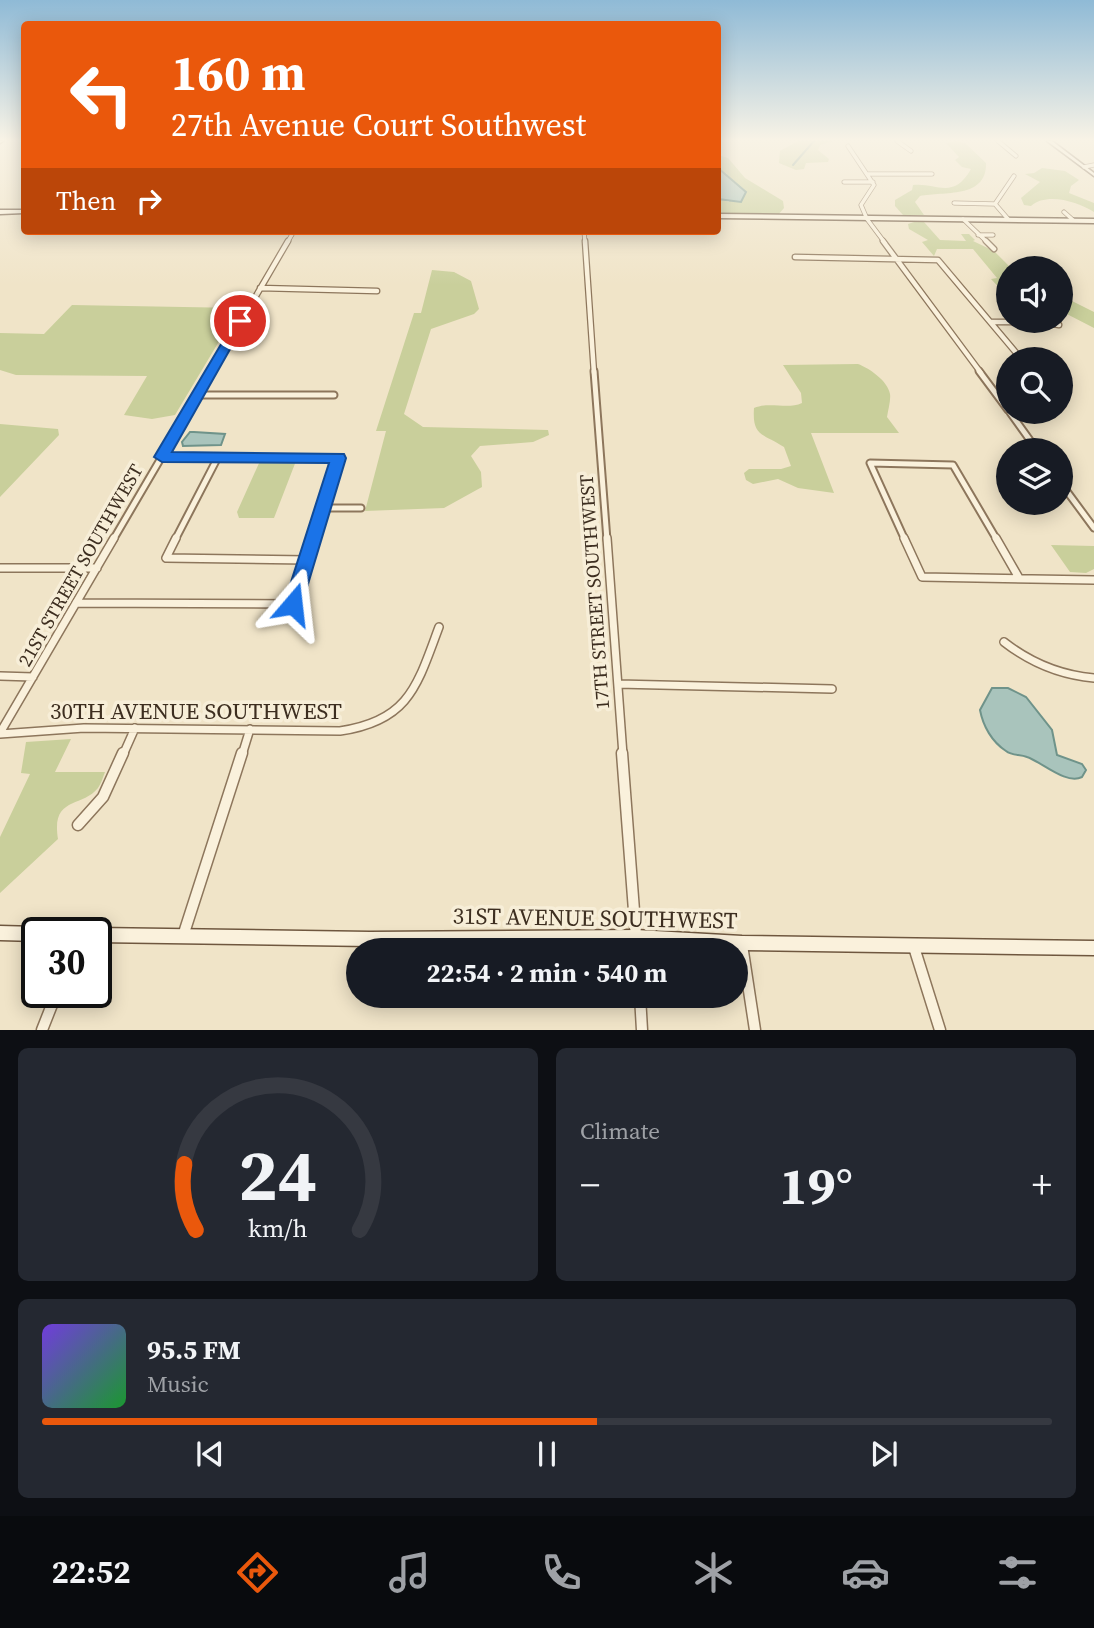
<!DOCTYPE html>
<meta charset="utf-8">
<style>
:root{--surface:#171b24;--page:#242831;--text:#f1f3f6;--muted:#9ea1a6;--line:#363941;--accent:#ea580c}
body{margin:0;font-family:"Source Serif 4",serif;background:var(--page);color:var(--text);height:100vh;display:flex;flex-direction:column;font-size:26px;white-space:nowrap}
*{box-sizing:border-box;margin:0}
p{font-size:23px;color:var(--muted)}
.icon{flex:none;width:38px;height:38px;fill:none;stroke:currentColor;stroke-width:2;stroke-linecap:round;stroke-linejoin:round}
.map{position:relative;height:1030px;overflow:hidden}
.side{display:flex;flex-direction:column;gap:18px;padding:18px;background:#0d0f14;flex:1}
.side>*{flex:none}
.hud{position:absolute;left:21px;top:21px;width:700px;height:214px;border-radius:7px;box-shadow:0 4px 18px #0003;background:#ea580c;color:#fff;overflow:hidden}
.controls{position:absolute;left:996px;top:256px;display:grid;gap:14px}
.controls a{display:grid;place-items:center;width:77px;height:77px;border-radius:50%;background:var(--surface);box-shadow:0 4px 18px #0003;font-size:35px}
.speed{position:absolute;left:21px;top:917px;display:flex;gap:14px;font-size:35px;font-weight:700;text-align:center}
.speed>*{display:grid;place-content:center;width:91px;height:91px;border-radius:50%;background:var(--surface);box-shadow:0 4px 18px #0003;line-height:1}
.speed .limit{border:4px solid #111;border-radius:10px;background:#fff;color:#111}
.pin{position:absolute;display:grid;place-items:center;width:60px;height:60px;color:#fff;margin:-30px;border:4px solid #fff;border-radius:50%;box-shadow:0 2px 7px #0007}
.me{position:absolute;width:77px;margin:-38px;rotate:17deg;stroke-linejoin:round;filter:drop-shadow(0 0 5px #0008)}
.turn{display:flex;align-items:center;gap:24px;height:147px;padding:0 35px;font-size:32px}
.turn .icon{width:91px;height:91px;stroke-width:2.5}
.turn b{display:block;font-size:49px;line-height:60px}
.then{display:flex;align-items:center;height:66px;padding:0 35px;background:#0003;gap:14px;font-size:26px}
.big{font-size:52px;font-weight:700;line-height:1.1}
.side .card{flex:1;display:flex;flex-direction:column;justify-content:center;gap:10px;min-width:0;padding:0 24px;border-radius:10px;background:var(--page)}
.side .dial{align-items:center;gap:0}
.dial svg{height:182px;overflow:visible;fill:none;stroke:var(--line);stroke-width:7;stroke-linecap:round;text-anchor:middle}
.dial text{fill:var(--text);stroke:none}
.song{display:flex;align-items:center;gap:21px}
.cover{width:84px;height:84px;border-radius:10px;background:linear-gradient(135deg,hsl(260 70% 55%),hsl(130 70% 35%))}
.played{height:7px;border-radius:4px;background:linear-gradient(90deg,var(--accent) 55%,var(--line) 55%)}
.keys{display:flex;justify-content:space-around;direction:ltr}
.heat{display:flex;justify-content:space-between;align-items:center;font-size:38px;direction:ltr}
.side .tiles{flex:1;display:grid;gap:18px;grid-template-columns:1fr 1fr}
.card:last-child{grid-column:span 2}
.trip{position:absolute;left:346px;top:938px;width:402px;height:70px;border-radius:35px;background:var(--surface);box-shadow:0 4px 18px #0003;font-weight:700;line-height:70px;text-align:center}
.tabs{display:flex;height:112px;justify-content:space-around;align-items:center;background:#090b0e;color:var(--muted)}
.tabs .icon{width:49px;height:49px}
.tabs .active{color:var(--accent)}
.tabs b{font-size:32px;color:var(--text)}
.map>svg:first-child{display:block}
</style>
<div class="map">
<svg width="1094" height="1030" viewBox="0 0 1094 1030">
<rect width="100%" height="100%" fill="#f0e4c8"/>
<path fill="#c9cf9b" d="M798,141H833L820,145L818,150L829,159L828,162L806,163L804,169L796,170L779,163L780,151Z
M956,141L965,143L986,163C987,199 944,191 920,196L915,202L924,215H903L895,206V200L912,190L913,185C936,182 953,201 971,169L962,167L955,160L959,157L946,143Z
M718,155L728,158L745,178L783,201L784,208L778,215L718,214V199L729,202L727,174L718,168Z
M1042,168L1065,171L1079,180L1071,186L1069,193L1094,203V212C1078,202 1047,192 1031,206L1024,205L1021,198L1040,182L1025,174L1034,173Z
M914,222H924L940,240L966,241L961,234H969L975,240L973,241L994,251L1011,268H1008V297L991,279L997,278L973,249H937L934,256L922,242L928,240L909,229L908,224Z
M432,270L454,272L471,281L479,309L474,314L431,329L404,414L423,427L548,430L549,435L533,442L480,446L471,456L481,472L482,487L444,508L365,511L386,431H376L414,313H421Z
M1060,295L1094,312V328L1061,311Z
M72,305L239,308L175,415L152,419L124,415L147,376L16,375L0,370V333L44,334Z
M858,364C869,368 888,381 890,394C891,400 888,410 887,417L899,433H811L834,493L798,488L778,479L753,484L746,480L744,473L749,469H781L791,466L784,447C763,433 752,437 754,408C770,401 787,410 802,403L801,393L783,365Z
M0,424L58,429L59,435L0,497Z
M260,461H296L274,518H239L237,512Z
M1051,545L1094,546V569L1086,573L1070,572Z
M71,739L55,772H105C103,777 101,784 98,788C82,808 51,796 58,839L0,893V837L30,774L21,773L26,742Z"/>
<path fill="#a9c4bc" stroke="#6f938a" stroke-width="2" d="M718,168L746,192L741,202L718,199Z
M190,432H194L225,434L221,445L183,446L182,442Z
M992,688H1008L1026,697L1052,730L1057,755L1082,764L1086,770L1082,777C1066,785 1042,762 1027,757C1020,754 1012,756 1006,751C992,742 983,726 980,710Z"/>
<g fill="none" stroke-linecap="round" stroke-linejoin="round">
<path stroke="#6f938a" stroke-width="2" d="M793,165L814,141"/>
<defs>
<path id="street-far4" d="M897,141L911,151
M998,141L1016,156
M848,146L874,185L861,205L867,219L885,243
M1084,167L1094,165
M867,174H932
M844,182H873
M954,203L995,204
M1064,212L1073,220
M963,219L988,243
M1008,219L995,204L1014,176
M584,231L585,243
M978,235H993
M287,243L294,231"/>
<path id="street-far3" d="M585,241L594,373
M883,241L981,373
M986,241L994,249
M795,257L938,260L1018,355L1026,359
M260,288L377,291
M991,322H1040L1059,325
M211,373L288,241"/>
<path id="street-far2" d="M594,371L607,540
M979,371L1008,410
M198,395H334
M1009,411L1037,450
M162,457L338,458L313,540
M1060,482L1094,528
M322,508H361
M113,540L212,371
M175,540L218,457
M905,540L870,463L953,465L997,540"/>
<path id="street-far1" d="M176,538L166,558L307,560
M607,538L623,755
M904,538L922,577L1094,580
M996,538L1019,578
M0,568H97
M76,603L293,604L313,538
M1004,642C1031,663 1059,675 1094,678
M0,676L33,677
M618,684L832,689
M0,733L114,538
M0,734L84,728L340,731C409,721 417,686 439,627
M123,755L135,728
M242,755L250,729"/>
<path id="street" d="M622,753L637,950
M78,825L103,797L123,753
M183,936L242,753
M913,944L940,1030
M742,945L755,1030
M640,996L642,1030
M42,1030L57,992"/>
<path id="secondary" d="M0,141H3L0,143Z
M1047,141H1052L1094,173V176Z
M0,210H24V213L0,214Z
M718,214L1094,219V223L718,218Z
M0,926L37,927L42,929L43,933H37V941L0,940Z
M96,928L370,932L636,930L742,936L1094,941V955L742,950L636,944L370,946L96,942V933H90L91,930Z"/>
</defs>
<use href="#street-far4" stroke="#8d765c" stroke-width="5"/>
<use href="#street-far3" stroke="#8d765c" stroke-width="7"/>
<use href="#street-far2" stroke="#8d765c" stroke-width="9"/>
<use href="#street-far1" stroke="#8d765c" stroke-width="10"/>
<use href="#street" stroke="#8d765c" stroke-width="13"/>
<use href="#secondary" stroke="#6f573f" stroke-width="3"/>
<use href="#street-far4" stroke="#faf1dc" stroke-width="3.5"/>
<use href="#street-far3" stroke="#faf1dc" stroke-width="4.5"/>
<use href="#street-far2" stroke="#faf1dc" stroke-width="5"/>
<use href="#street-far1" stroke="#faf1dc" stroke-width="7"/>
<use href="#street" stroke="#faf1dc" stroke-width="10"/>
<use href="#secondary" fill="#faf1dc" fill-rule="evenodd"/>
</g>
<linearGradient id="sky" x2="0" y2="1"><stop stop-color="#8fbad6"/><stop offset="0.49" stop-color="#f8f3e6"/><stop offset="1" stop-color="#f8f3e6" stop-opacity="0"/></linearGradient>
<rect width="1094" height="285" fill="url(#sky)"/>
<path fill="#1a73e8" stroke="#114b97" stroke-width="2" d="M236,319L246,321L172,452L344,454L346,458L302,604L300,610L293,612L287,610L284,604L329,463L162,462L154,457Z"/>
<g text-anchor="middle" stroke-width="7" stroke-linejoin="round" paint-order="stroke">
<g font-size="19" fill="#3d2e20" stroke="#f7eed8">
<text transform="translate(80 565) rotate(-60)" y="7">21ST STREET SOUTHWEST</text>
<text transform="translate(594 592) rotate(-94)" y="7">17TH STREET SOUTHWEST</text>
</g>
<g font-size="23" fill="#3d2e20" stroke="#f7eed8">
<text x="196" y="719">30TH AVENUE SOUTHWEST</text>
<text transform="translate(595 918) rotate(1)" y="8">31ST AVENUE SOUTHWEST</text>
</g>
</g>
</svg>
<div class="controls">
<a><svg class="icon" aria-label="sound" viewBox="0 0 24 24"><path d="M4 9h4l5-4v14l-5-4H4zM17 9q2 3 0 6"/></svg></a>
<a><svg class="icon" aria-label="search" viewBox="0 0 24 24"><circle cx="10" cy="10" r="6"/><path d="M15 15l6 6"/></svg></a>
<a><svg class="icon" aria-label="layers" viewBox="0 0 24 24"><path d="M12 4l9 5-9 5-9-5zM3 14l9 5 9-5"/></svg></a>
</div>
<div class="speed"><div class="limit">30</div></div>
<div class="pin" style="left:240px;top:321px;background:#d93025"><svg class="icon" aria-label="arrive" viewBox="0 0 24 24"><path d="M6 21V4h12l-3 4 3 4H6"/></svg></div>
<svg class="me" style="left:293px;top:604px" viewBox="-20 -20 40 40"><path d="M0-17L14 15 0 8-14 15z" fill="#1a73e8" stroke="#fff" stroke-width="4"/></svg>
<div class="trip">22:54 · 2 min · 540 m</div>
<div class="hud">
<div class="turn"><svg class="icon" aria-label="left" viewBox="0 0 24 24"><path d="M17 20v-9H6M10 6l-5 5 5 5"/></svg><div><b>160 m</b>27th Avenue Court Southwest</div></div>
<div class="then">Then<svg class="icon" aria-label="right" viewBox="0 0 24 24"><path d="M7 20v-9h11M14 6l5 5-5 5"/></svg></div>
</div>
</div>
<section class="side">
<div class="tiles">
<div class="card dial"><svg viewBox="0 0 100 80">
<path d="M14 69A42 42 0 1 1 86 69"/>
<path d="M14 69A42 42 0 0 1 9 40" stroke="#ea580c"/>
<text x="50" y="56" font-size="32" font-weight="700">24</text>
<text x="50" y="72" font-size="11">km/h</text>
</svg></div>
<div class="card"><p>Climate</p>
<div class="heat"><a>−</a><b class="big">19°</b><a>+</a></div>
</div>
<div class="card">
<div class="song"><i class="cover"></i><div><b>95.5 FM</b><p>Music</p></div></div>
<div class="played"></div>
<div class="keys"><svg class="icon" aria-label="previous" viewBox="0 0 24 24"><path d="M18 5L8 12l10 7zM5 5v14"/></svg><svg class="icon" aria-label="pause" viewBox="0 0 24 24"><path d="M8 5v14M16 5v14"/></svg><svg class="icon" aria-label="next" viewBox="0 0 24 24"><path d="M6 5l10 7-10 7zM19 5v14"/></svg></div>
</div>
</div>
</section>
<nav class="tabs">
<b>22:52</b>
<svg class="icon active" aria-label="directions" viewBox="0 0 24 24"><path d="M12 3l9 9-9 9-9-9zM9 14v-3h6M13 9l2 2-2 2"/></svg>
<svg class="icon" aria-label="music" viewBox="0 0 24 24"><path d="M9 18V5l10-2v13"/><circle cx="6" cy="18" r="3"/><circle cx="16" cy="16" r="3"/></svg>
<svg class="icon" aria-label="phone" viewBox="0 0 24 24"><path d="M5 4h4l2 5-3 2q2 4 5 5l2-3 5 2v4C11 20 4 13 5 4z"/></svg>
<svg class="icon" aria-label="climate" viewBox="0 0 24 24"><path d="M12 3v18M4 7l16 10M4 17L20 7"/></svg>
<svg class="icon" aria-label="car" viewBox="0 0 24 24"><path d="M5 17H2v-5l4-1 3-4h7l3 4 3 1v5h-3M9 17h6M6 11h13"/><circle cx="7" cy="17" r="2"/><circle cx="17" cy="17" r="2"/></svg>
<svg class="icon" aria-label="filters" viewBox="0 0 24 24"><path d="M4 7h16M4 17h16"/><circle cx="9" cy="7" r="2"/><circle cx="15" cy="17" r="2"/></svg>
</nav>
